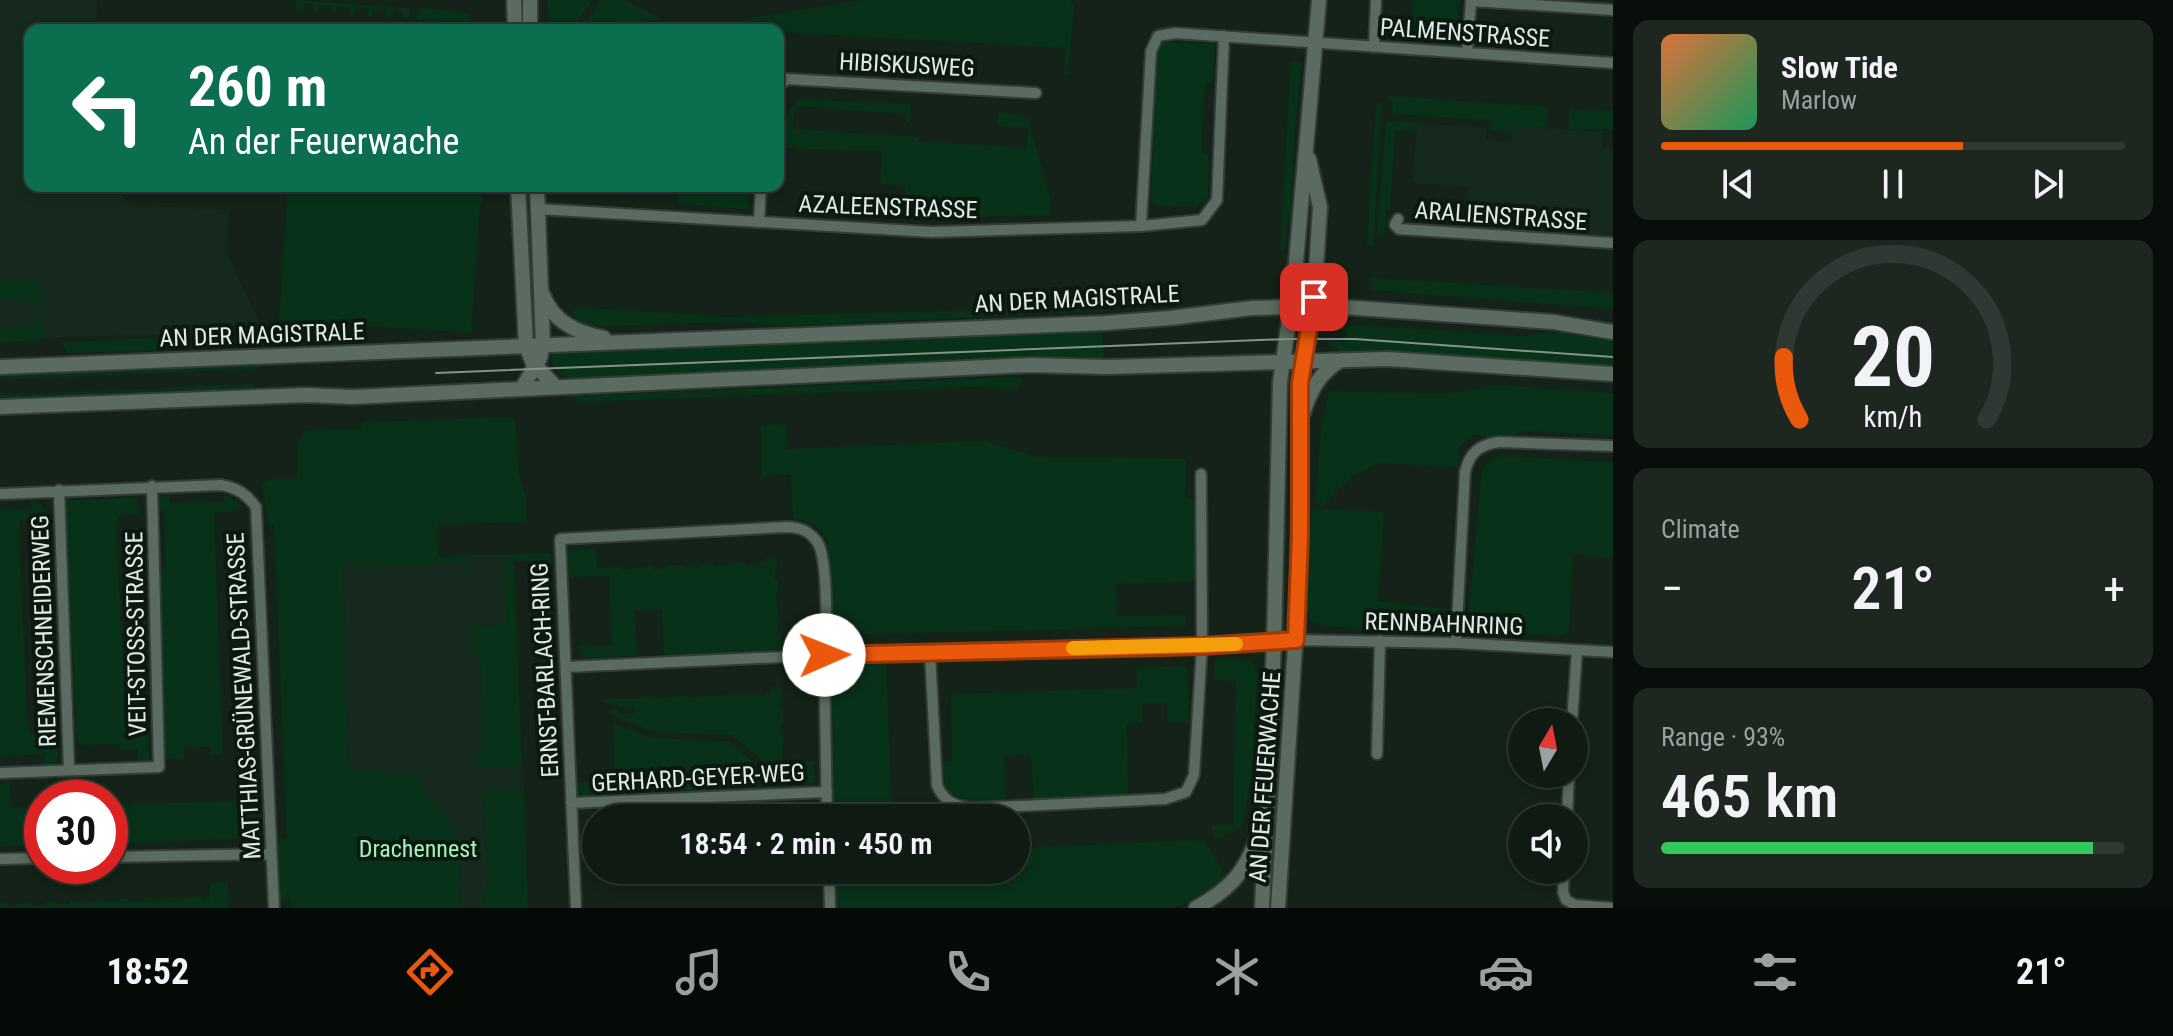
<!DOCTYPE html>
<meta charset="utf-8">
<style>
:root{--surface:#0f1a12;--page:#1d2720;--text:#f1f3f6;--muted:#9ba19f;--line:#2f3832;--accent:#ea580c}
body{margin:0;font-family:"Roboto Condensed",sans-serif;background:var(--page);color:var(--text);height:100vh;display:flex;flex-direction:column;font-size:30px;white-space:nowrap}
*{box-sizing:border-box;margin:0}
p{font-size:26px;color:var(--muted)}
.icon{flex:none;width:44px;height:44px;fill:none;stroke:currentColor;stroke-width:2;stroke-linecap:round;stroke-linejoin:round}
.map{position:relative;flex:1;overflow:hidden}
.drawer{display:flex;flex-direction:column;gap:20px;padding:20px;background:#080e0a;width:560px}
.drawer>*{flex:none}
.hud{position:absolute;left:24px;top:24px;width:760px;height:168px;border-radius:16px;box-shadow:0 4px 12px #0003,0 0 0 2px var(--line);background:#0b6e4f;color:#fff;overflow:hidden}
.needle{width:52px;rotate:10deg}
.buttons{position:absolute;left:1508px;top:708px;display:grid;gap:16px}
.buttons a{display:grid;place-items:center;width:80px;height:80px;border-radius:50%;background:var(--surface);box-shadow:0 4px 12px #0003,0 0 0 2px var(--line);font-size:40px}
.speed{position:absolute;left:24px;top:780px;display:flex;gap:16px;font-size:40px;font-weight:700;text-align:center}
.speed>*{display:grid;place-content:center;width:104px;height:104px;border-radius:50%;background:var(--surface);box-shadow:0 4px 12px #0003,0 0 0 2px var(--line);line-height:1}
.speed .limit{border:12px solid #d22;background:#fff;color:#111}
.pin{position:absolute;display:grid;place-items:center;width:68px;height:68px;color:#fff;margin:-34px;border-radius:16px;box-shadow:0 4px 12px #0006}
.me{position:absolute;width:88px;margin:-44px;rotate:89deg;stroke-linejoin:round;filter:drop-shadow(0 0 6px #0008)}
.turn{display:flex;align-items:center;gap:28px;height:168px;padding:0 32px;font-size:36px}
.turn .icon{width:104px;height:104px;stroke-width:2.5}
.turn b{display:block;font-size:56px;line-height:68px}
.big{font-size:60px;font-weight:600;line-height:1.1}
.drawer .card{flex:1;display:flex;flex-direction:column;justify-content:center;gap:12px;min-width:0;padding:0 28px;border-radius:16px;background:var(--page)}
.drawer .dial{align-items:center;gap:0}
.dial svg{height:208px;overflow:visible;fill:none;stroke:var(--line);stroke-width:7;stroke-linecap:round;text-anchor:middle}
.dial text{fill:var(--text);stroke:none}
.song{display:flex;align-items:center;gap:24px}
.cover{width:96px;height:96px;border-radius:12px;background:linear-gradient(135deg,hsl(20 70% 55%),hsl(150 70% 35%))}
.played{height:8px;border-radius:4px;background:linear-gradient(90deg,var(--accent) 65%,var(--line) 65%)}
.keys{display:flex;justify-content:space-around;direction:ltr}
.heat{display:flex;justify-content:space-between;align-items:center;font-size:44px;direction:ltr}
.charge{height:12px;border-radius:6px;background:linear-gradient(90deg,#34c759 93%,var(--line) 0)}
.trip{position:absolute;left:582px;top:804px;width:448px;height:80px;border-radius:40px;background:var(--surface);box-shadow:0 4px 12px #0003,0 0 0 2px var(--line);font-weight:600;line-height:80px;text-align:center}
.dock{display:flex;height:128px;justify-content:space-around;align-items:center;background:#060a07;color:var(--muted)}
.dock .icon{width:56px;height:56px}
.dock .on{color:var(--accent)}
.dock b{font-size:36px;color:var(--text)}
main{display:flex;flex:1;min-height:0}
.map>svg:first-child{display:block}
</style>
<main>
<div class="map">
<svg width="1613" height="908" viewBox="0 0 1613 908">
<rect width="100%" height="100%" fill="#142218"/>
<path fill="#152a1c" d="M0,0H97L96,30H30V186H114L131,205L229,210L227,254L264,332L62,337L0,342Z
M1417,123L1487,128L1486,140L1512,142L1513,126L1603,132L1602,148L1613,149V236L1465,228L1468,187L1412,183Z
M472,555H505L508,624L475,625L476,657H480L482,747L478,748V767L523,766L524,790L483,792L488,892H483L484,908H461L458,836L349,772L343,565L472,562Z"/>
<path fill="#083119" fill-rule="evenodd" d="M295,0L410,8L409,19L403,18V10L393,9L392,18L386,17V10L373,9L372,17L368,16V8H355L354,15H350V7L337,6L336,14H332L333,6L318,5V13H313V4H305L304,13L296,8Z
M547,0H593L576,23L559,26L549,22Z
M601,0H624L658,17L657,20L586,23Z
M862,0H1069L1074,5L1068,75L1064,74L1065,48L744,30L745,19Z
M1413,0H1459L1456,48H1439L1440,36L1392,33L1391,42L1382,34L1379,25L1414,28V22L1412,23Z
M419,8L469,13L472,30H442V21L418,19Z
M1163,42L1215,44L1214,81L1205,84L1201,153L1209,155L1208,196L1196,207L1156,205L1151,201L1156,55Z
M1291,62L1301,63L1293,156L1291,221H1287L1285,251L1280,250Z
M1388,96L1549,107L1547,128L1514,126L1513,133L1491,131V120L1392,114L1393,103L1389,102Z
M796,99L911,104L910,122H906V114L795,106L793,129L918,137V141L1027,148L1028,128L998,126V112L1028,117L1051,201L1050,215L965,217L964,220H934V208L932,220H904L905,186L880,184L882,151L778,148V133Z
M1376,103H1382L1373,246L1367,245Z
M1569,109L1613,111V129H1568Z
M1389,121L1417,123L1416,132L1395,131L1390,209H1386L1385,234H1377L1386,124Z
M288,186L484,188L480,207L471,333L279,320Z
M642,186H668L677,191L694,186H749L748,210L677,203L678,194L642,191Z
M1371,278L1613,293V309L1371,290Z
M0,280L42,283L41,310H36V301L0,299Z
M578,307L726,317L1101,307V311L786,326L737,322L601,326L579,323L570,313Z
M35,321L44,326V340L0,342V327L34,329Z
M1358,325L1518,336L1568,331L1613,338V367L1416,353L1347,352L1339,350L1327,341L1346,342L1347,330H1333L1344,326Z
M1102,330L1104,361L1061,358L583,379C568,378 548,374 553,355L562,351Z
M155,338L166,343L171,350L67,353L61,342Z
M258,363V369L0,380V373Z
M1019,377L1022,379L1019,387L1015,389L972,387L577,402L574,396Z
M253,384V390L0,401V395Z
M1496,385L1613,393V435L1523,431L1510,437L1473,435L1459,447L1458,467L1379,463L1352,476L1323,506L1315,502L1321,432L1329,391L1447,394Z
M515,417L519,473L526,497L527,522L437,525L438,557L472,555L473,562L343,565L349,771L414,773L458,836L461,908H291L290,899H278L277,840L287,838L274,525H269L262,483L272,479H297L298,442L307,430L359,429L366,422Z
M786,424L788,449L985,441L1036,457L1186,459L1185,497L1198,503V581L1116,584L1117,616L1186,615V626L835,635L828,541C819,527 811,520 793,519L791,475L762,476L761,425Z
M1497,456L1613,462V558L1573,554L1569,631L1560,637L1480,631L1468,621L1481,477L1484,466Z
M224,493L245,507L238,508V511L214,513L223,754L211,755V747L184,748V760L163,757L158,568L166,567L164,509H156L157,500L162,496L169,495L170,503L224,501Z
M134,498L139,504V515L118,516L116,535L127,730L148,729L149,760H138V749L120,750L119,744L77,745L65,500Z
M31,500L42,504L46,515L58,754V760L53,764H45L44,754L0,757V510L31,509ZM41,519L51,732L30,733L27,712L19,538L20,520Z
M1312,508L1384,512L1378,601L1438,608L1451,613L1440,634L1321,626L1309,619L1305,604Z
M596,549L597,568L622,567V570L652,566L653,569L667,568V565H684V567H698V564L714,563L715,566L745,562V565L760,564L761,562L766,561V558H777V566L775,567V580L778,581V592L776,593L779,620L777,621V633H780L781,640L809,639V652L664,656L662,609L635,611L637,656L581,658L580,646L612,645L609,576L569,577L568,550Z
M551,553L548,580L539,581L538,561L514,562L522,766L478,768L477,748L482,747L480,658L475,657L474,625L508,624L505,555Z
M886,654L892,818H827L824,655Z
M1216,659L1250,660L1255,666L1257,673L1252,765L1243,826L1215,840L1211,825H1233L1236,681L1213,680Z
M1187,666L1190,722L1167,723V703H1142V723L1127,724L1128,796L1034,799L1031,754L1004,756L1006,800L967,801L947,791L941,762L952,761L951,694L1137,688L1136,668Z
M1280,671H1286L1277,829L1270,828Z
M771,687H782L780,710H783V722L781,723V737H784L782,763H785V770L803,769L804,762L814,761L815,782L812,784L775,771L732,735L653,732L612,714V710L616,709L620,714L635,713L634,707L620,708L619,704L603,703L602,699H641V697L657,696V699L688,695V698L749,693L750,695H765L766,692H771Z
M613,723L650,738L728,741L772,778L789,786L577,800L576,782L615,780Z
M249,777L257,782L259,832L253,838L110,844V804L231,802L239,799L238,778Z
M10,783L11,807L42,808V846H0V784Z
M524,790L528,908H484L483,892L488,891L483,791Z
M1204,840L1226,876L1209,890L1174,908H830L829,870H1016V848Z
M228,882L229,908H0V903H7V906L31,902V905H46V902L55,901L56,904H70V901L95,903V900L119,902L120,899H128L129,902L143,901L144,898H152L153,901L176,897L177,900L201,896L202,899L210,898V883Z"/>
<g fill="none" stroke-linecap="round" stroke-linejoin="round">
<defs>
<path id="street" d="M1374,47L1376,0
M1467,53L1471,1L1613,10
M778,86L787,79L1036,93
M538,209L932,232L1141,226L1202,220L1217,200L1224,36
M1398,219L1395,225L1399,229L1613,243
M759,222L761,186
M1141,226L1151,51L1158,36L1175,33L1613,63
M59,490L69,769
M0,494L221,485C238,488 246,494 256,507L274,908
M1456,643L1465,472C1470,452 1479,445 1499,442L1613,446
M930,653L937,785C944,803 959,808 977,808L1165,799L1186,792L1194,775L1202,646L1201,474
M566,667L824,655L1202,646L1296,640L1456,643L1613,652
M1572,722L1577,650
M1377,754L1380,641
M0,773L159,767L152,486
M571,803L827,792
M1567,818L1569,774
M110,857L271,854
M0,859L42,858
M829,870L830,908
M1564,870L1563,892L1566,900L1575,905L1613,908
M576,908L560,539L786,527C800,527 810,531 818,543C828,562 827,633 824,655L827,818"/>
<path id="secondary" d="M514,0L515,30
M530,0V30
M518,186L526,346L533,363L556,387
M543,295C553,322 577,333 604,338
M0,367L1105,323L1170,318L1252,308L1328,306L1554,322L1613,332
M522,388L540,358L543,345L537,186
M0,407L307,395L352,397L1030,365L1107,367L1387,359L1613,374
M1303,413C1311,390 1319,373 1341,360
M1196,908C1236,886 1246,869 1262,827
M1262,908L1274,642L1280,382L1294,285L1319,0
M1278,908L1298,600L1300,383L1315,286L1320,207L1309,159"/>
</defs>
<use href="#street" stroke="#333c35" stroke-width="14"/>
<use href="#secondary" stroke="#333c35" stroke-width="18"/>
<use href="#street" stroke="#5b6b5f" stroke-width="10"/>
<use href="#secondary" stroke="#5b6b5f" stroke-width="14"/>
<path stroke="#869189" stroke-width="2" d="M436,373L1286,339H1355L1613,357"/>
</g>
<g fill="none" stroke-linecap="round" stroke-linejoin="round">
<defs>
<path id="route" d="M824,655L1202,646L1296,640L1300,535V383L1314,297"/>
</defs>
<use href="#route" stroke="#983908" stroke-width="20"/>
<use href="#route" stroke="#ea580c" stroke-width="14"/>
<path stroke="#f59e0b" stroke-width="14" d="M1073,648L1236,644"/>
</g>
<g text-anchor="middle" stroke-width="8" stroke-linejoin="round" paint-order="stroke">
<g font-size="24" fill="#e0e9e2" stroke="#0b190f">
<text transform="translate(1465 33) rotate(4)" y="8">PALMENSTRASSE</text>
<text transform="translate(907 65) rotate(3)" y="8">HIBISKUSWEG</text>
<text transform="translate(888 207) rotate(2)" y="8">AZALEENSTRASSE</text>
<text transform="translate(1501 216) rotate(4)" y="8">ARALIENSTRASSE</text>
<text transform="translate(1077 299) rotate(-3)" y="8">AN DER MAGISTRALE</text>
<text transform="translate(262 335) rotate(-2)" y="8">AN DER MAGISTRALE</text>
<text transform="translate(1444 624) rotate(2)" y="8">RENNBAHNRING</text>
<text transform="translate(44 631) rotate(-92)" y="8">RIEMENSCHNEIDERWEG</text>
<text transform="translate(136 634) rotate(-91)" y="8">VEIT-STOSS-STRASSE</text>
<text transform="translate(545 670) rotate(-93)" y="8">ERNST-BARLACH-RING</text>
<text transform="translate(244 696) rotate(-93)" y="8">MATTHIAS-GRÜNEWALD-STRASSE</text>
<text transform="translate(1265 777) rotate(-86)" y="8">AN DER FEUERWACHE</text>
<text transform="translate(698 778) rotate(-3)" y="8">GERHARD-GEYER-WEG</text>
</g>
<g font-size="24" fill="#a3f2bb" stroke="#0b190f">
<text x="418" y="857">Drachennest</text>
</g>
</g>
</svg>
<div class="buttons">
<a><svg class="needle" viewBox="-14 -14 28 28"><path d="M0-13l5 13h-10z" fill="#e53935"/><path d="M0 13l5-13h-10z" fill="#9ba19f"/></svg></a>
<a><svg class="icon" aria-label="sound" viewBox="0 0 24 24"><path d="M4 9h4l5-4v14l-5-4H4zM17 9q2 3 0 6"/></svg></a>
</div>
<div class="speed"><div class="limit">30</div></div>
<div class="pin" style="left:1314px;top:297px;background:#d93025"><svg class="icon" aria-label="arrive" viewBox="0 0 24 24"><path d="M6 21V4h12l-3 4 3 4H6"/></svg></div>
<svg class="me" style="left:824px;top:655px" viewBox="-20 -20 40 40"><circle r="19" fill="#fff"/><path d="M0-13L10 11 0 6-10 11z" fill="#ea580c"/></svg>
<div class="trip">18:54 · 2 min · 450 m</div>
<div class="hud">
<div class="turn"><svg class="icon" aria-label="left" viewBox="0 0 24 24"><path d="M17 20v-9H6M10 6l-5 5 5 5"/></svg><div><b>260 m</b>An der Feuerwache</div></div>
</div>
</div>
<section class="drawer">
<div class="card">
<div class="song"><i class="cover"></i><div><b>Slow Tide</b><p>Marlow</p></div></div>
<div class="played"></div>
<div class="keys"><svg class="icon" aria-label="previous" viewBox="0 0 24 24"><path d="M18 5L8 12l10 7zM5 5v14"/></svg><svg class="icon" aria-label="pause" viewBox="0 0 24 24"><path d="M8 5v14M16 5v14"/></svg><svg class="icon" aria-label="next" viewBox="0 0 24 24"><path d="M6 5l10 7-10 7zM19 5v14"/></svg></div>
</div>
<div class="card dial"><svg viewBox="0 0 100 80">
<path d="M14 69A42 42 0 1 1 86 69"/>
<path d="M14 69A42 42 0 0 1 8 45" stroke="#ea580c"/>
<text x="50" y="56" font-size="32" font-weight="700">20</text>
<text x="50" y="72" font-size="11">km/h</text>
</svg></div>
<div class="card"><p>Climate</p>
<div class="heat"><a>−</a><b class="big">21°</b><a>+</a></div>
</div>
<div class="card"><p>Range · 93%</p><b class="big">465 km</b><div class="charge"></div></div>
</section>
</main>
<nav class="dock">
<b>18:52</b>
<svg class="icon on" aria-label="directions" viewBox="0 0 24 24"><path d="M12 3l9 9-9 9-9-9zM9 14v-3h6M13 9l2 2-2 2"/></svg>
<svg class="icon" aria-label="music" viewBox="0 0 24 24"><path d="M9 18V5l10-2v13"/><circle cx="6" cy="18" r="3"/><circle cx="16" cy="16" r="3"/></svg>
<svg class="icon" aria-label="phone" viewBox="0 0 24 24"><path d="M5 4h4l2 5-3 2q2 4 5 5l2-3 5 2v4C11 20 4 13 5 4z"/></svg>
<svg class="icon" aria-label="climate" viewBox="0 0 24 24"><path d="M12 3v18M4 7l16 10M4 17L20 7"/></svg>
<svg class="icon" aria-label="car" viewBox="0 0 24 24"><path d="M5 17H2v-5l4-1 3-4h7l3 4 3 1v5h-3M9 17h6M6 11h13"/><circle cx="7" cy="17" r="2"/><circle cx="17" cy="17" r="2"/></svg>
<svg class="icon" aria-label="filters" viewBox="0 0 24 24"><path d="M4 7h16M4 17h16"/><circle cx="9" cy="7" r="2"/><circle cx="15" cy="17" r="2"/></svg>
<b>21°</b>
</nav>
